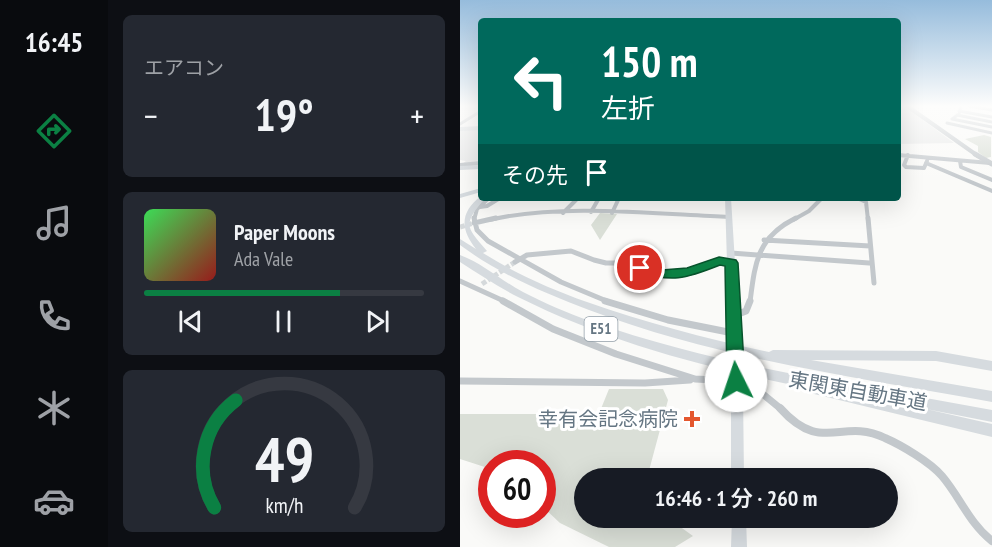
<!DOCTYPE html>
<html lang="ja">
<meta charset="utf-8">
<style>
:root{--surface:#171b24;--page:#242831;--text:#f1f3f6;--muted:#9ea1a6;--line:#363941;--accent:#0b8043}
body{margin:0;font-family:"PT Sans Narrow","Noto Sans JP",sans-serif;background:var(--page);color:var(--text);height:100vh;display:flex;flex-direction:column;font-size:22px;white-space:nowrap}
*{box-sizing:border-box;margin:0}
p{font-size:20px;color:var(--muted)}
.icon{flex:none;width:33px;height:33px;fill:none;stroke:currentColor;stroke-width:2;stroke-linecap:round;stroke-linejoin:round}
.map{position:relative;flex:1;overflow:hidden}
.sheet{display:flex;flex-direction:column;gap:15px;padding:15px;background:#0d0f14;width:352px}
.sheet>*{flex:none}
.top-card{position:absolute;left:18px;top:18px;width:423px;height:183px;border-radius:6px;box-shadow:0 6px 24px #0002;background:#00695c;color:#fff;overflow:hidden}
.speed{position:absolute;left:18px;top:450px;display:flex;gap:12px;font-size:30px;font-weight:700;text-align:center}
.speed>*{display:grid;place-content:center;width:78px;height:78px;border-radius:50%;background:var(--surface);box-shadow:0 6px 24px #0002;line-height:1}
.speed .limit{border:9px solid #d22;background:#fff;color:#111}
.pin{position:absolute;display:grid;place-items:center;width:51px;height:51px;color:#fff;margin:-26px;border:3px solid #fff;border-radius:50%;box-shadow:0 2px 6px #0007}
.me{position:absolute;width:66px;margin:-33px;rotate:356deg;stroke-linejoin:round;filter:drop-shadow(0 0 4px #0008)}
.turn{display:flex;align-items:center;gap:21px;height:126px;padding:0 24px;font-size:27px}
.turn .icon{width:78px;height:78px;stroke-width:2.5}
.turn b{display:block;font-size:42px;line-height:51px}
.then{display:flex;align-items:center;height:57px;padding:0 24px;background:#0003;gap:12px;font-size:22px}
.big{font-size:45px;font-weight:600;line-height:1.1}
.sheet .card{flex:1;display:flex;flex-direction:column;justify-content:center;gap:9px;min-width:0;padding:0 21px;border-radius:9px;background:var(--page)}
.sheet .dial{align-items:center;gap:0}
.dial svg{height:156px;overflow:visible;fill:none;stroke:var(--line);stroke-width:7;stroke-linecap:round;text-anchor:middle}
.dial text{fill:var(--text);stroke:none}
.song{display:flex;align-items:center;gap:18px}
.cover{width:72px;height:72px;border-radius:9px;background:linear-gradient(135deg,hsl(130 70% 55%),hsl(0 70% 35%))}
.played{height:6px;border-radius:3px;background:linear-gradient(90deg,var(--accent) 70%,var(--line) 70%)}
.keys{display:flex;justify-content:space-around;direction:ltr}
.heat{display:flex;justify-content:space-between;align-items:center;font-size:33px;direction:ltr}
.trip{position:absolute;left:114px;top:468px;width:324px;height:60px;border-radius:30px;background:var(--surface);box-shadow:0 6px 24px #0002;font-weight:600;line-height:60px;text-align:center}
main{display:flex;flex:1;min-height:0}
.tab-bar{display:flex;flex-direction:column;width:108px;justify-content:space-around;align-items:center;background:#090b0e;color:var(--muted)}
.tab-bar .icon{width:42px;height:42px}
.tab-bar .selected{color:var(--accent)}
.tab-bar b{font-size:27px;color:var(--text)}
.map>svg:first-child{display:block}
</style>
<main>
<nav class="tab-bar">
<b>16:45</b>
<svg class="icon selected" aria-label="directions" viewBox="0 0 24 24"><path d="M12 3l9 9-9 9-9-9zM9 14v-3h6M13 9l2 2-2 2"/></svg>
<svg class="icon" aria-label="music" viewBox="0 0 24 24"><path d="M9 18V5l10-2v13"/><circle cx="6" cy="18" r="3"/><circle cx="16" cy="16" r="3"/></svg>
<svg class="icon" aria-label="phone" viewBox="0 0 24 24"><path d="M5 4h4l2 5-3 2q2 4 5 5l2-3 5 2v4C11 20 4 13 5 4z"/></svg>
<svg class="icon" aria-label="climate" viewBox="0 0 24 24"><path d="M12 3v18M4 7l16 10M4 17L20 7"/></svg>
<svg class="icon" aria-label="car" viewBox="0 0 24 24"><path d="M5 17H2v-5l4-1 3-4h7l3 4 3 1v5h-3M9 17h6M6 11h13"/><circle cx="7" cy="17" r="2"/><circle cx="17" cy="17" r="2"/></svg>
</nav>
<section class="sheet">
<div class="card"><p>エアコン</p>
<div class="heat"><a>−</a><b class="big">19°</b><a>+</a></div>
</div>
<div class="card">
<div class="song"><i class="cover"></i><div><b>Paper Moons</b><p>Ada Vale</p></div></div>
<div class="played"></div>
<div class="keys"><svg class="icon" aria-label="previous" viewBox="0 0 24 24"><path d="M18 5L8 12l10 7zM5 5v14"/></svg><svg class="icon" aria-label="pause" viewBox="0 0 24 24"><path d="M8 5v14M16 5v14"/></svg><svg class="icon" aria-label="next" viewBox="0 0 24 24"><path d="M6 5l10 7-10 7zM19 5v14"/></svg></div>
</div>
<div class="card dial"><svg viewBox="0 0 100 80">
<path d="M14 69A42 42 0 1 1 86 69"/>
<path d="M14 69A42 42 0 0 1 25 14" stroke="#0b8043"/>
<text x="50" y="56" font-size="32" font-weight="700">49</text>
<text x="50" y="72" font-size="11">km/h</text>
</svg></div>
</section>
<div class="map">
<svg width="532" height="547" viewBox="0 0 532 547">
<rect width="100%" height="100%" fill="#fafaf8"/>
<path fill="#e8e9e9" d="M438,106H444L494,143L438,144Z
M0,130H21V162L2,164L6,161L0,160Z"/>
<path fill="#dadfd7" d="M524,135L531,137V157L526,158L518,152V146L505,139Z
M140,213L157,214L140,240L131,225Z
M149,389H203L208,400L187,478H124V518H208L233,536L215,547H149L100,523L83,507L82,464H32L31,469L0,459V414H101L100,421L115,419L136,421Z"/>
<g fill="none" stroke-linecap="round" stroke-linejoin="round">
<path stroke="#d5d9db" stroke-width="5" stroke-dasharray="5 2" stroke-linecap="butt" d="M0,227L14,223
M22,284L55,262"/>
<path stroke="#c3c8cc" stroke-width="3" d="M501,106L499,114L492,119L532,127
M509,106L532,110
M499,111L532,117
M497,115L532,122
M487,123L532,133
M0,124L21,111
M438,155L449,156"/>
<path stroke="#c3c8cc" stroke-width="4" d="M438,155L530,163
M448,155L444,165L446,167L464,168L467,161
M500,161L501,167L532,180
M466,163L532,191
M0,165L21,163
M397,198L406,202L408,220
M20,207L27,206L40,198
M131,212L139,198
M103,213L118,198
M152,213L159,198
M14,220L17,209L29,198
M29,220C100,203 196,214 269,217
M333,220L349,211L362,198"/>
<path stroke="#c3c8cc" stroke-width="5" d="M14,218L17,230L28,241L101,282L149,302
M408,218L414,283
M14,223L36,218
M304,240L410,246
M271,253L409,263
M55,262L67,255L111,251L134,260L146,263H165L201,275L229,273L259,261L271,263
M0,281L46,302
M290,302C295,263 297,237 336,218"/>
<path stroke="#c3c8cc" stroke-width="7" d="M43,301L93,329L156,354L235,379L276,381
M145,301L208,320L273,333
M273,316L286,311L290,301
M0,381L185,383L230,380
M278,392L304,395L321,409"/>
<path stroke="#c3c8cc" stroke-width="8" d="M320,408C362,455 381,417 425,438C441,445 470,462 482,476C500,497 509,523 532,541"/>
<path stroke="#c3c8cc" stroke-width="4" d="M447,106L518,156"/>
<path stroke="#c3c8cc" stroke-width="5" d="M515,154L532,164"/>
<path fill="#d6dbdf" fill-rule="evenodd" d="M265,198H271L283,392L284,478H271V392Z
M272,518H286L287,547H271Z"/>
<path fill="#d6dbdf" fill-rule="evenodd" d="M21,126V130L0,131V127Z"/>
<path fill="#d6dbdf" fill-rule="evenodd" d="M21,165V169L0,170V166Z
M21,188V192L0,198V194Z
M21,196V198H25C3,225 5,226 27,251L23,253C56,274 91,289 127,302C187,323 247,339 309,352L313,350L476,351L532,361V371L476,361L351,360L532,391V402C396,377 259,359 129,310C84,293 39,274 0,245V239L16,249C0,229 0,212 21,196Z
M0,255C22,263 42,281 63,292C84,303 108,313 130,321C261,367 396,385 532,410V422L466,409L532,424V437L350,393L346,392L344,387C246,368 148,342 58,297C38,287 19,274 0,262Z"/>
</g>
<linearGradient id="sky" x2="0" y2="1"><stop stop-color="#96bcdc"/><stop offset="0.58" stop-color="#fdfdfc"/><stop offset="1" stop-color="#fdfdfc" stop-opacity="0"/></linearGradient>
<rect width="532" height="183" fill="url(#sky)"/>
<path fill="#0b8043" stroke="#07532c" stroke-width="1.5" d="M259,257L276,260L278,263L285,381L282,386L276,389L269,386L267,381L265,266L260,265C225,279 212,283 175,271L173,268L180,264L202,270L227,268Z"/>
<path fill="#e4572e" stroke="#fff" stroke-width="2" d="M229 410h6v6h6v6h-6v6h-6v-6h-6v-6h6z"/>
<g text-anchor="middle" stroke-width="6" stroke-linejoin="round" paint-order="stroke">
<rect fill="#fff" stroke="#939fa8" stroke-width="1.5" x="124.5" y="317" width="33" height="24" rx="4.5"/>
<g font-size="15" font-weight="bold" fill="#657683">
<text x="141" y="334">E51</text>
</g>
<g font-size="20" fill="#657683" stroke="#fff">
<text transform="translate(398 391) rotate(10)" y="7">東関東自動車道</text>
</g>
<g font-size="20" fill="#657683" stroke="#fff" text-anchor="end">
<text x="218" y="426">幸有会記念病院</text>
</g>
</g>
</svg>
<div class="speed"><div class="limit">60</div></div>
<div class="pin" style="left:180px;top:268px;background:#d93025"><svg class="icon" aria-label="arrive" viewBox="0 0 24 24"><path d="M6 21V4h12l-3 4 3 4H6"/></svg></div>
<svg class="me" style="left:276px;top:381px" viewBox="-20 -20 40 40"><circle r="19" fill="#fff"/><path d="M0-13L10 11 0 6-10 11z" fill="#0b8043"/></svg>
<div class="trip">16:46 · 1 分 · 260 m</div>
<div class="top-card">
<div class="turn"><svg class="icon" aria-label="left" viewBox="0 0 24 24"><path d="M17 20v-9H6M10 6l-5 5 5 5"/></svg><div><b>150 m</b>左折</div></div>
<div class="then">その先<svg class="icon" aria-label="arrive" viewBox="0 0 24 24"><path d="M6 21V4h12l-3 4 3 4H6"/></svg></div>
</div>
</div>
</main>
